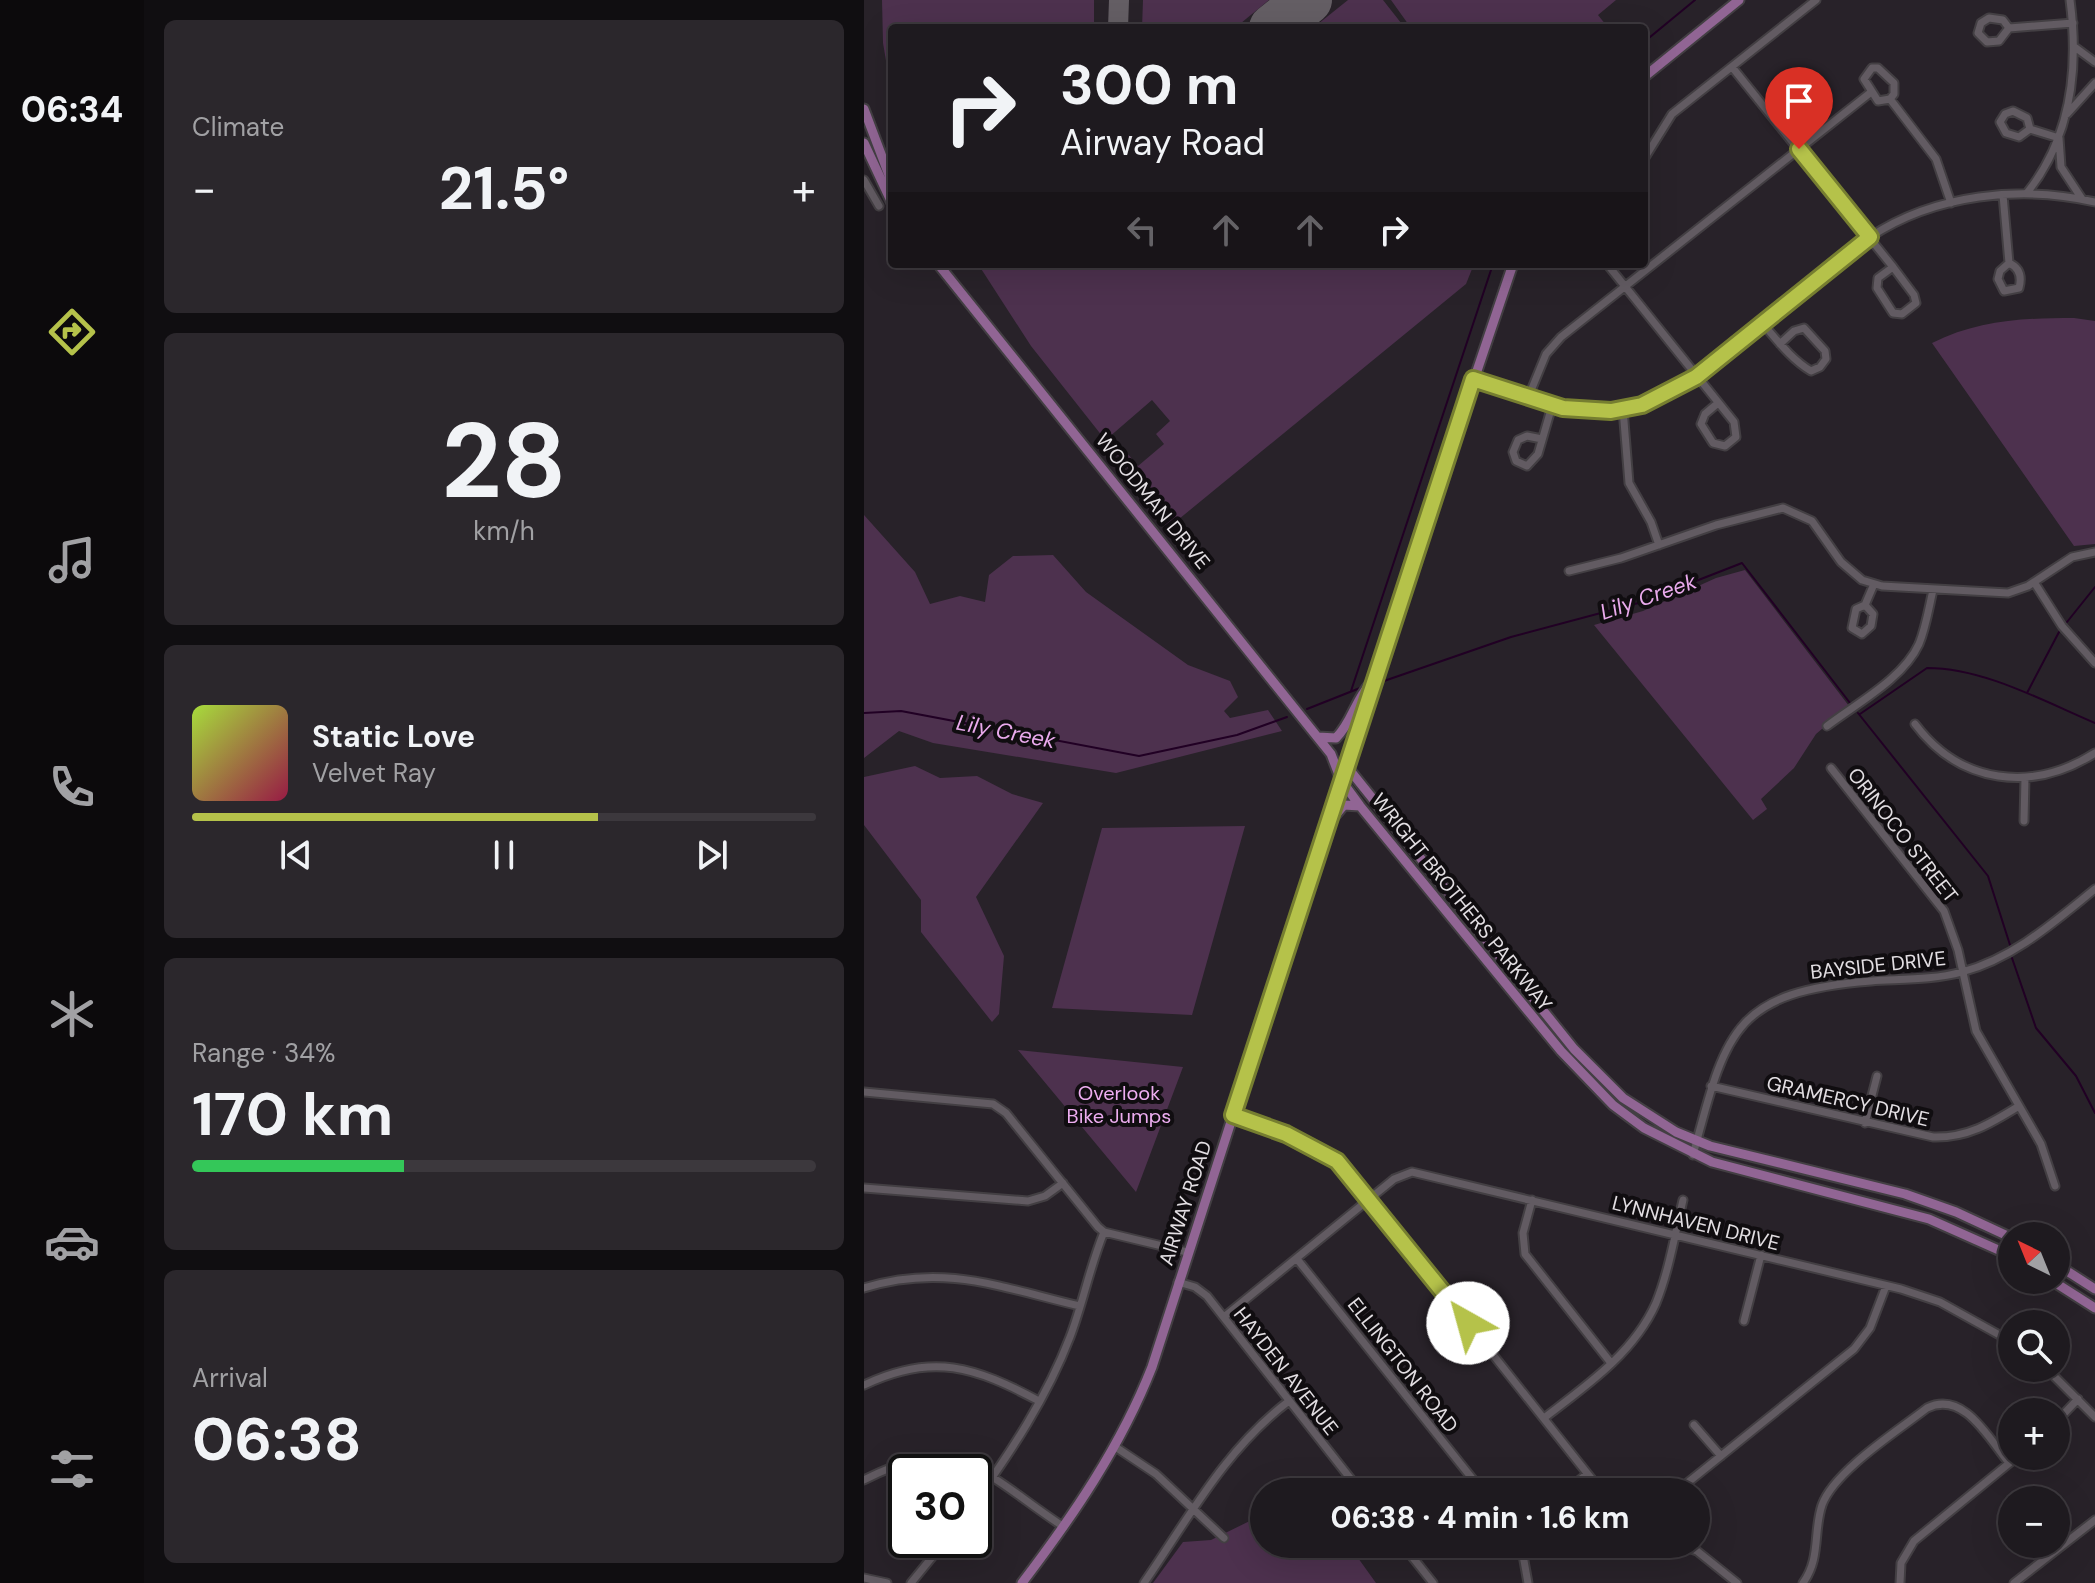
<!DOCTYPE html>
<meta charset="utf-8">
<style>
:root{--surface:#1e1a1f;--page:#2b272c;--text:#f1f3f6;--muted:#a1a1a4;--line:#3c383d;--accent:#b5c24a}
body{margin:0;font-family:"DM Sans",sans-serif;background:var(--page);color:var(--text);height:100vh;display:flex;flex-direction:column;font-size:30px;white-space:nowrap}
*{box-sizing:border-box;margin:0}
p{font-size:26px;color:var(--muted)}
.icon{flex:none;width:44px;height:44px;fill:none;stroke:currentColor;stroke-width:2;stroke-linecap:round;stroke-linejoin:round}
.map{position:relative;flex:1;overflow:hidden}
.details{display:flex;flex-direction:column;gap:20px;padding:20px;background:#100e11;width:720px}
.details>*{flex:none}
.top-card{position:absolute;left:24px;top:24px;width:760px;height:244px;border-radius:8px;box-shadow:0 8px 32px #0002,0 0 0 2px var(--line);background:#1e1a1f;color:var(--text);overflow:hidden}
.needle{width:52px;rotate:317deg}
.controls{position:absolute;left:1134px;top:1222px;display:grid;gap:16px}
.controls a{display:grid;place-items:center;width:72px;height:72px;border-radius:50%;background:var(--surface);box-shadow:0 8px 32px #0002,0 0 0 2px var(--line);font-size:40px}
.speed{position:absolute;left:24px;top:1454px;display:flex;gap:16px;font-size:40px;font-weight:700;text-align:center}
.speed>*{display:grid;place-content:center;width:104px;height:104px;border-radius:50%;background:var(--surface);box-shadow:0 8px 32px #0002,0 0 0 2px var(--line);line-height:1}
.speed .limit{border:4px solid #111;border-radius:12px;background:#fff;color:#111}
.pin{position:absolute;display:grid;place-items:center;width:68px;height:68px;color:#fff;margin:-82px -34px;border-radius:50% 50% 50% 0;rotate:-45deg;box-shadow:0 0 8px #0007}
.pin .icon{rotate:45deg}
.me{position:absolute;width:88px;margin:-44px;rotate:322deg;stroke-linejoin:round;filter:drop-shadow(0 0 6px #0008)}
.turn{display:flex;align-items:center;gap:28px;height:168px;padding:0 40px;font-size:36px}
.turn .icon{width:104px;height:104px;stroke-width:2.5}
.turn b{display:block;font-size:56px;line-height:68px}
.lanes{display:flex;align-items:center;height:76px;padding:0 40px;background:#0003;justify-content:center;gap:40px;direction:ltr}
.lanes .off{opacity:.35}
.big{font-size:60px;font-weight:700;line-height:1.1}
.details .widget{flex:1;display:flex;flex-direction:column;justify-content:center;gap:12px;min-width:0;padding:0 28px;border-radius:12px;background:var(--page)}
.details .dial{align-items:center;gap:0}
.dial b{font-size:104px;line-height:1}
.song{display:flex;align-items:center;gap:24px}
.cover{width:96px;height:96px;border-radius:12px;background:linear-gradient(135deg,hsl(80 70% 55%),hsl(340 70% 35%))}
.played{height:8px;border-radius:4px;background:linear-gradient(90deg,var(--accent) 65%,var(--line) 65%)}
.keys{display:flex;justify-content:space-around;direction:ltr}
.heat{display:flex;justify-content:space-between;align-items:center;font-size:44px;direction:ltr}
.charge{height:12px;border-radius:6px;background:linear-gradient(90deg,#34c759 34%,var(--line) 0)}
.trip{position:absolute;left:386px;top:1478px;width:460px;height:80px;border-radius:40px;background:var(--surface);box-shadow:0 8px 32px #0002,0 0 0 2px var(--line);font-weight:700;line-height:80px;text-align:center}
main{display:flex;flex:1;min-height:0}
.tab-bar{display:flex;flex-direction:column;width:144px;justify-content:space-around;align-items:center;background:#0c0a0c;color:var(--muted)}
.tab-bar .icon{width:56px;height:56px}
.tab-bar .active{color:var(--accent)}
.tab-bar b{font-size:36px;color:var(--text)}
.map>svg:first-child{display:block}
</style>
<main>
<nav class="tab-bar">
<b>06:34</b>
<svg class="icon active" aria-label="directions" viewBox="0 0 24 24"><path d="M12 3l9 9-9 9-9-9zM9 14v-3h6M13 9l2 2-2 2"/></svg>
<svg class="icon" aria-label="music" viewBox="0 0 24 24"><path d="M9 18V5l10-2v13"/><circle cx="6" cy="18" r="3"/><circle cx="16" cy="16" r="3"/></svg>
<svg class="icon" aria-label="phone" viewBox="0 0 24 24"><path d="M5 4h4l2 5-3 2q2 4 5 5l2-3 5 2v4C11 20 4 13 5 4z"/></svg>
<svg class="icon" aria-label="climate" viewBox="0 0 24 24"><path d="M12 3v18M4 7l16 10M4 17L20 7"/></svg>
<svg class="icon" aria-label="car" viewBox="0 0 24 24"><path d="M5 17H2v-5l4-1 3-4h7l3 4 3 1v5h-3M9 17h6M6 11h13"/><circle cx="7" cy="17" r="2"/><circle cx="17" cy="17" r="2"/></svg>
<svg class="icon" aria-label="filters" viewBox="0 0 24 24"><path d="M4 7h16M4 17h16"/><circle cx="9" cy="7" r="2"/><circle cx="15" cy="17" r="2"/></svg>
</nav>
<section class="details">
<div class="widget"><p>Climate</p>
<div class="heat"><a>−</a><b class="big">21.5°</b><a>+</a></div>
</div>
<div class="widget dial"><b>28</b><p>km/h</p></div>
<div class="widget">
<div class="song"><i class="cover"></i><div><b>Static Love</b><p>Velvet Ray</p></div></div>
<div class="played"></div>
<div class="keys"><svg class="icon" aria-label="previous" viewBox="0 0 24 24"><path d="M18 5L8 12l10 7zM5 5v14"/></svg><svg class="icon" aria-label="pause" viewBox="0 0 24 24"><path d="M8 5v14M16 5v14"/></svg><svg class="icon" aria-label="next" viewBox="0 0 24 24"><path d="M6 5l10 7-10 7zM19 5v14"/></svg></div>
</div>
<div class="widget"><p>Range · 34%</p><b class="big">170 km</b><div class="charge"></div></div>
<div class="widget"><p>Arrival</p><b class="big">06:38</b></div>
</section>
<div class="map">
<svg width="1231" height="1583" viewBox="0 0 1231 1583">
<rect width="100%" height="100%" fill="#282229"/>
<path fill="#4d314e" fill-rule="evenodd" d="M18,0H230V28H28V96L19,43Z
M279,0H405L371,28H278Z
M484,0H519L541,28H449Z
M527,0H752L734,15L742,25L746,22L751,28H547Z
M114,264H610L602,284L304,528L261,474L265,470L167,346ZM288,400L306,421L292,434L300,444L274,466L258,447L253,450L244,438Z
M1210,318L1231,321V544L1210,546L1068,343C1114,320 1159,318 1210,318Z
M0,515L51,572L66,604L96,596L121,602L125,575L149,556L189,555L222,592L324,665L366,681L374,697L360,711L366,718L404,710L418,731L252,773L69,743L35,731L0,758Z
M881,570L985,706L952,734L930,768L897,799L903,809L889,820L730,625L779,611L852,578Z
M51,766L76,778L113,776L148,794L179,803L112,897L140,956L135,1014L128,1022L57,932V900L0,825V777Z
M381,826L328,1015L188,1008L238,828Z
M154,1050L319,1067L272,1192Z
M400,1514V1544H484L512,1583H289L319,1542L347,1540Z"/>
<g fill="none" stroke-linecap="round" stroke-linejoin="round">
<path stroke="#210024" stroke-width="2" d="M780,42L831,0
M1203,622L1231,587
M520,681L647,637L778,602L878,563L986,703
M487,691L629,264
M1163,693L1195,632
M443,709L496,688
M0,713L37,711L275,756L373,735L423,717
M994,713L1124,876L1146,945
M996,714L1063,668C1120,668 1179,701 1231,723
M1148,958L1172,1028L1212,1076L1231,1113"/>
<path stroke="#645e64" stroke-width="20" d="M254,28L255,0"/>
<path stroke="#645e64" stroke-width="48" d="M409,28L444,0"/>
<defs>
<path id="minor" d="M1145,28L1135,41L1123,42L1114,33L1117,23L1125,18L1139,20L1145,28L1209,23
M1212,48L1231,62
M868,67L1029,267L1014,278L1013,288L1029,313L1038,314L1052,303L1050,295L1029,267
M1008,68H1014L1030,83V94L1026,99L1014,101L1000,79Z
M1026,99L1072,159L1087,203
M1203,114L1231,83
M1166,129L1155,137L1142,133L1136,122L1141,114L1149,111L1163,118L1166,129L1195,138L1197,167L1218,199
M780,159L808,114L952,0
M0,180L15,206
M1163,193C1207,138 1215,68 1206,0
M1139,195L1145,263L1136,271L1134,279L1140,291L1155,288C1158,277 1156,268 1145,263
M728,264H742
M743,264L870,422L872,437L861,446L849,443L837,424L841,414L854,403
M899,324C913,340 928,360 947,371L956,367L962,359L961,351L940,328L930,331L916,344
M609,379L699,408L747,411L778,405L832,377L1006,237C1071,194 1157,185 1231,202
M664,398L682,354L697,337L1006,93
M759,409L765,483L787,522L795,545
M678,439L663,436L654,440L649,452L652,461L663,466L674,454L688,406
M705,571L757,558L852,525L919,508L948,521L977,562L998,580L1018,586L1144,593L1164,586L1208,557L1231,552
M1170,582L1198,626L1231,663
M1001,605L1009,614L1007,626L998,634L988,628L992,609L1001,605L1010,584
M1051,724C1096,784 1168,793 1231,753
M963,726C993,703 1039,679 1055,644C1062,627 1065,607 1069,590
M967,768L1080,911L1094,950L1112,1031L1177,1144L1191,1186
M1160,821L1161,778
M847,1086L1069,1137C1103,1138 1126,1124 1155,1106
M0,1092L129,1104L142,1113L234,1227L240,1232L323,1252
M369,1115L422,1134L480,1167L738,1492
M1001,1123L1013,1076
M829,1155C862,1032 868,992 1007,981C1037,979 1069,980 1098,972C1150,958 1190,922 1231,889
M0,1188L164,1201L181,1196L199,1183
M668,1200L659,1233L661,1254L747,1363
M433,1259L619,1492
M314,1282L331,1287L343,1296L497,1492
M0,1288C80,1263 139,1288 216,1306
M360,1317L530,1179L548,1172L1037,1289L1076,1302L1148,1342
M880,1321L897,1255
M1182,1368L1231,1417
M0,1385C69,1352 111,1367 175,1401
M680,1418C722,1386 770,1353 792,1303C805,1271 811,1234 819,1200
M1192,1422L1214,1399
M830,1425L857,1456
M250,1446L292,1474L360,1538
M0,1480C95,1430 122,1476 200,1527
M701,1492L723,1474
M812,1492L990,1349L1006,1328L1022,1286
M110,1503C147,1452 183,1397 206,1337C219,1303 226,1266 240,1232
M538,1544L569,1583
M657,1544L664,1583
M814,1544L833,1551L873,1583
M0,1578L23,1583
M47,1583L82,1540
M280,1583C324,1519 362,1448 425,1401
M939,1583C957,1558 949,1532 958,1505C970,1471 1035,1430 1063,1408C1100,1390 1125,1439 1145,1463
M1036,1583L1037,1563L1050,1541L1154,1456
M1150,1583L1231,1520"/>
<path id="major" d="M780,77L875,0
M0,109L28,183
M0,143L28,203
M74,264L467,754L477,780L496,806L697,1051L749,1105L780,1128L848,1162L1065,1219L1148,1256
M454,737L472,738C488,722 491,700 507,683
M480,763L710,1049L759,1098L812,1132L846,1146L1041,1194L1092,1212L1148,1238
M468,819L480,805L496,806
M1192,1264L1231,1289
M1187,1280L1231,1308
M158,1583C209,1516 257,1446 288,1367L518,653L649,264"/>
</defs>
<use href="#minor" stroke="#433f43" stroke-width="11"/>
<use href="#major" stroke="#433f43" stroke-width="13"/>
<use href="#minor" stroke="#625b62" stroke-width="7"/>
<use href="#major" stroke="#916594" stroke-width="9"/>
</g>
<g fill="none" stroke-linecap="round" stroke-linejoin="round">
<defs>
<path id="route" d="M604,1323L473,1161L422,1134L369,1115L609,379L699,408L747,411L778,405L832,377L1006,237L935,149"/>
</defs>
<use href="#route" stroke="#767e30" stroke-width="20"/>
<use href="#route" stroke="#b5c24a" stroke-width="14"/>
</g>
<g text-anchor="middle" stroke-width="8" stroke-linejoin="round" paint-order="stroke">
<g font-size="20" fill="#e3dfe3" stroke="#100d10">
<text transform="translate(289 501) rotate(51)" y="7">WOODMAN DRIVE</text>
<text transform="translate(1039 835) rotate(52)" y="7">ORINOCO STREET</text>
<text transform="translate(598 902) rotate(51)" y="7">WRIGHT BROTHERS PARKWAY</text>
<text transform="translate(1014 965) rotate(-6)" y="7">BAYSIDE DRIVE</text>
<text transform="translate(984 1101) rotate(13)" y="7">GRAMERCY DRIVE</text>
<text transform="translate(321 1203) rotate(-72)" y="7">AIRWAY ROAD</text>
<text transform="translate(832 1223) rotate(14)" y="7">LYNNHAVEN DRIVE</text>
<text transform="translate(539 1365) rotate(52)" y="7">ELLINGTON ROAD</text>
<text transform="translate(422 1371) rotate(52)" y="7">HAYDEN AVENUE</text>
</g>
<g font-size="20" fill="#edadf0" stroke="#100d10">
<text x="255" y="1100">Overlook<tspan x="255" dy="23">Bike Jumps</tspan></text>
</g>
<g font-size="22" font-style="italic" fill="#eaaaed" stroke="#100d10">
<text transform="translate(784 596) rotate(-19)" y="8">Lily Creek</text>
<text transform="translate(142 731) rotate(11)" y="8">Lily Creek</text>
</g>
</g>
</svg>
<div class="controls">
<a><svg class="needle" viewBox="-14 -14 28 28"><path d="M0-13l5 13h-10z" fill="#e53935"/><path d="M0 13l5-13h-10z" fill="#a1a1a4"/></svg></a>
<a><svg class="icon" aria-label="search" viewBox="0 0 24 24"><circle cx="10" cy="10" r="6"/><path d="M15 15l6 6"/></svg></a>
<a>+</a>
<a>−</a>
</div>
<div class="speed"><div class="limit">30</div></div>
<div class="pin" style="left:935px;top:149px;background:#d93025"><svg class="icon" aria-label="arrive" viewBox="0 0 24 24"><path d="M6 21V4h12l-3 4 3 4H6"/></svg></div>
<svg class="me" style="left:604px;top:1323px" viewBox="-20 -20 40 40"><circle r="19" fill="#fff"/><path d="M0-13L10 11 0 6-10 11z" fill="#b5c24a"/></svg>
<div class="trip">06:38 · 4 min · 1.6 km</div>
<div class="top-card">
<div class="turn"><svg class="icon" aria-label="right" viewBox="0 0 24 24"><path d="M7 20v-9h11M14 6l5 5-5 5"/></svg><div><b>300 m</b>Airway Road</div></div>
<div class="lanes"><svg class="icon off" aria-label="left" viewBox="0 0 24 24"><path d="M17 20v-9H6M10 6l-5 5 5 5"/></svg><svg class="icon off" aria-label="ahead" viewBox="0 0 24 24"><path d="M12 20V5M6 11l6-6 6 6"/></svg><svg class="icon off" aria-label="ahead" viewBox="0 0 24 24"><path d="M12 20V5M6 11l6-6 6 6"/></svg><svg class="icon" aria-label="right" viewBox="0 0 24 24"><path d="M7 20v-9h11M14 6l5 5-5 5"/></svg></div>
</div>
</div>
</main>
